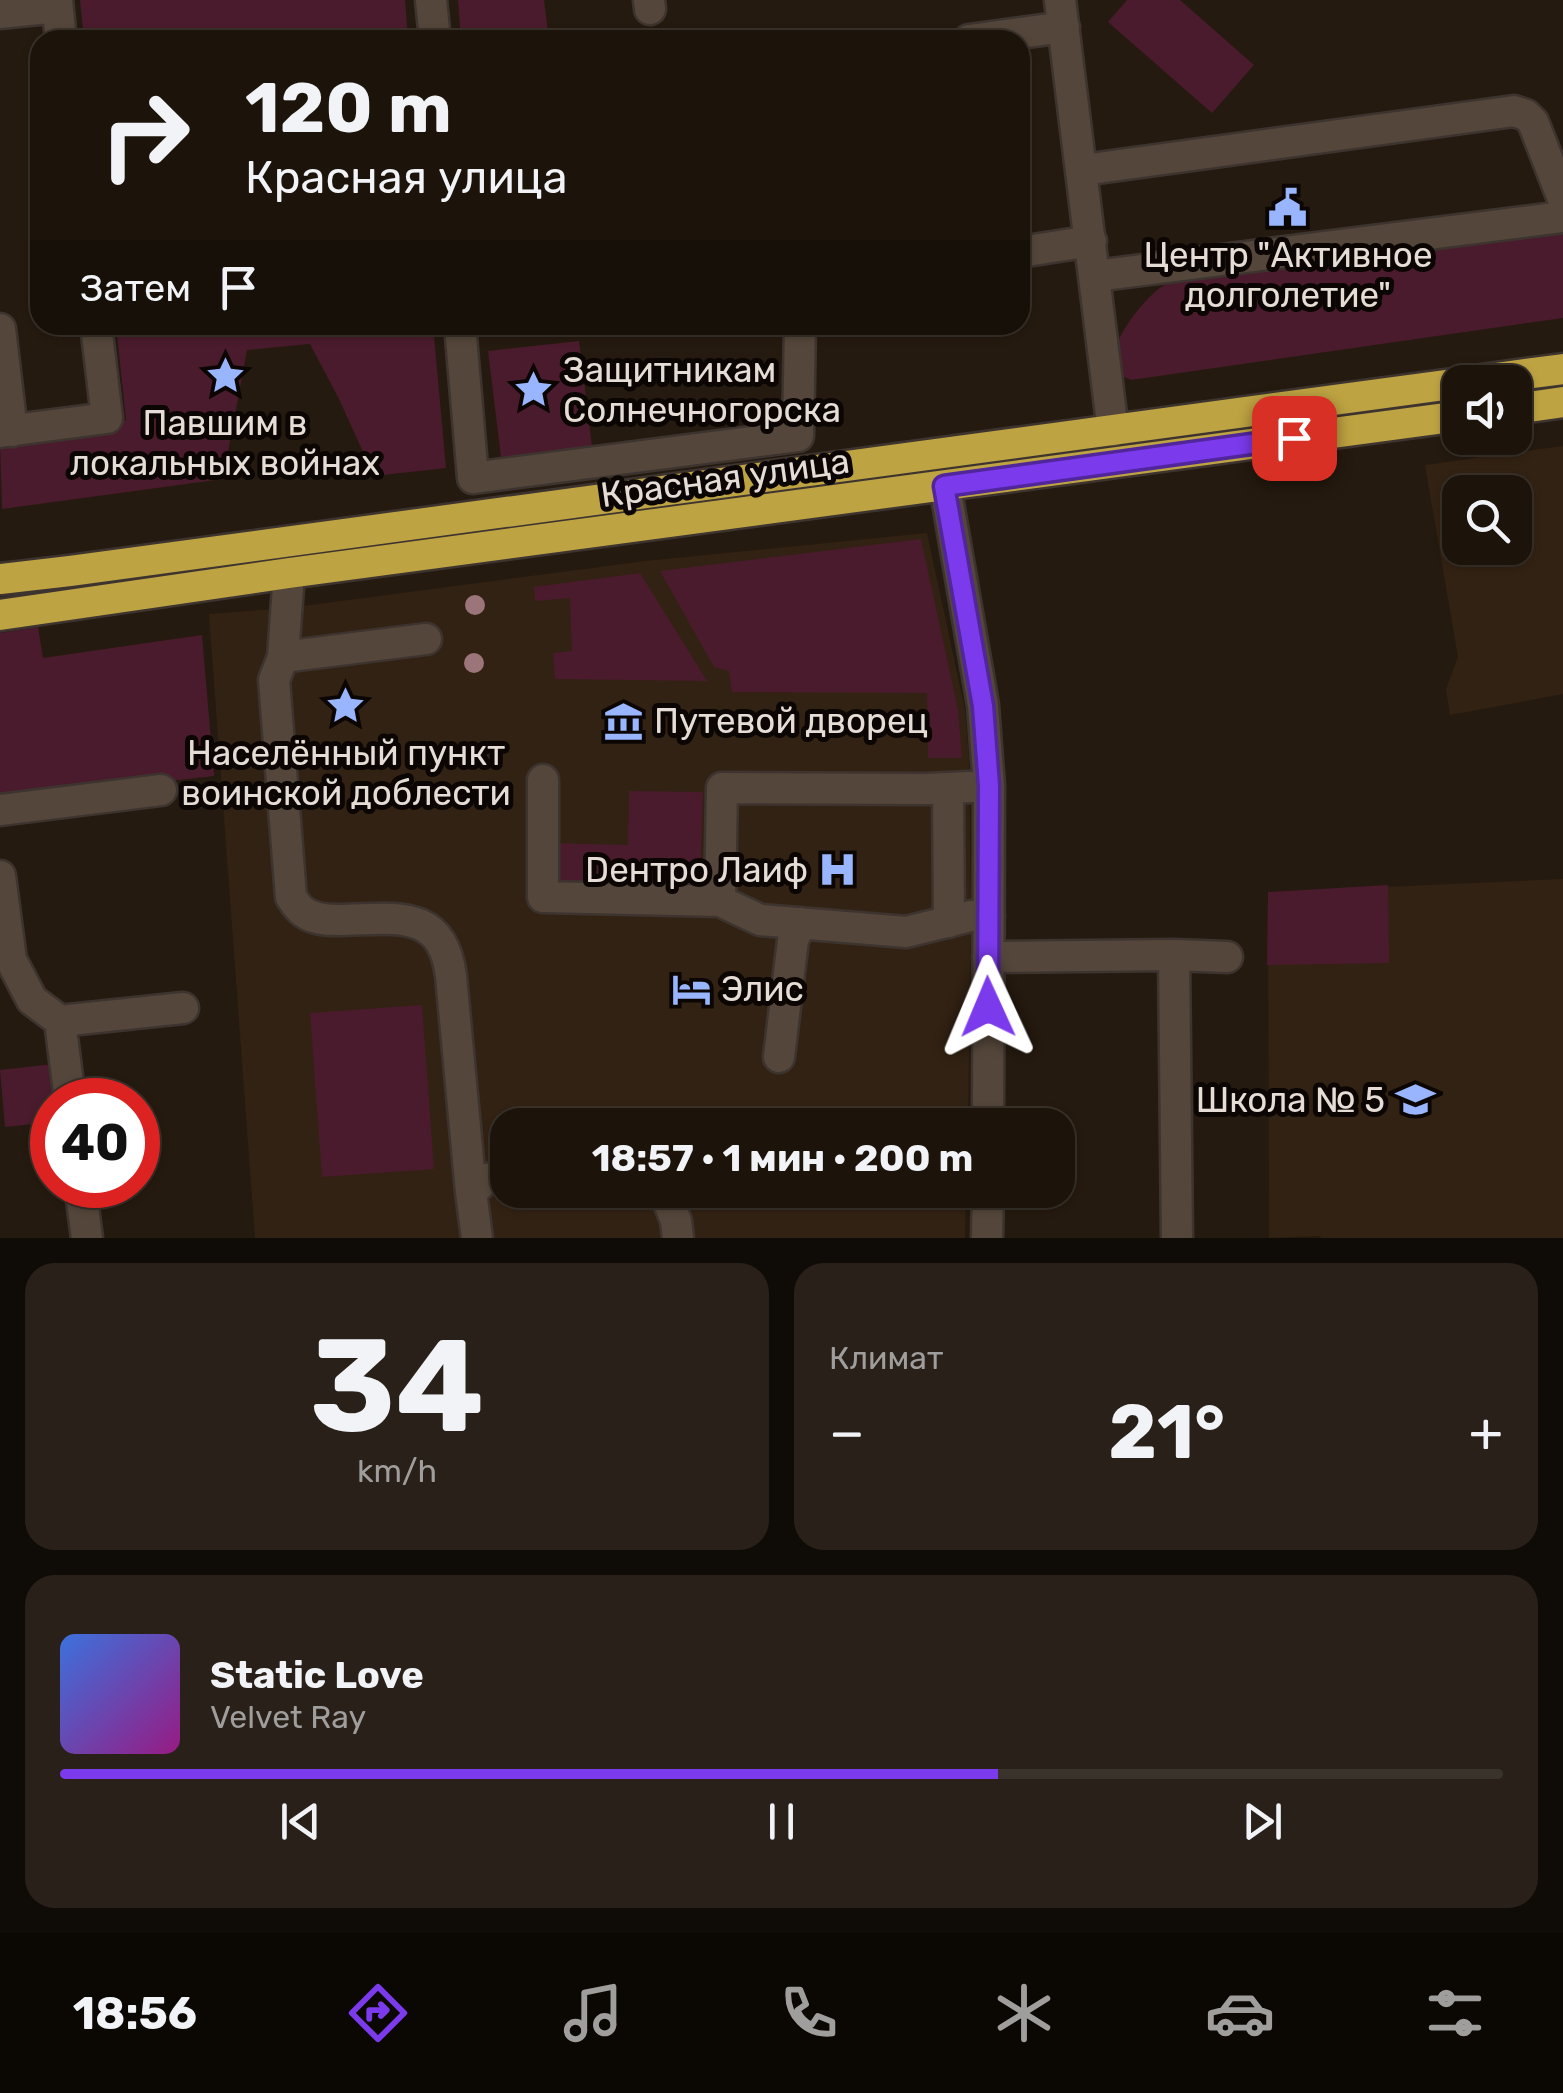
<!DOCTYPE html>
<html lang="ru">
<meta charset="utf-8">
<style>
:root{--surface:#1c140b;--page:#292119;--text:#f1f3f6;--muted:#a09e9d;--line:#3a332c;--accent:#7c3aed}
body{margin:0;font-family:Rubik,sans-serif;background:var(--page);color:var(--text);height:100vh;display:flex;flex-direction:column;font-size:38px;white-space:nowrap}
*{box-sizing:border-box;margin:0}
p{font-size:32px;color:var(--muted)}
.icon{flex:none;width:55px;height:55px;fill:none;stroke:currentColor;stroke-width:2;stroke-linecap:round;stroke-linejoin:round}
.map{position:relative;height:1238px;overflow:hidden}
.panel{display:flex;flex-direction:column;gap:25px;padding:25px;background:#0f0b06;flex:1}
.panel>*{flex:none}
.banner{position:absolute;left:30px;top:30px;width:1000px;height:305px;border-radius:30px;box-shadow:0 2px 8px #0004,0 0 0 2px var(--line);background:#1c140b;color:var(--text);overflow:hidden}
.controls{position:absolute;left:1442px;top:365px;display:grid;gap:20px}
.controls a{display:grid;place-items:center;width:90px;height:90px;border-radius:20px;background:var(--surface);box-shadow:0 2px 8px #0004,0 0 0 2px var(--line);font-size:50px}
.speed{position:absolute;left:30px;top:1078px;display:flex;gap:20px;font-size:50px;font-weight:700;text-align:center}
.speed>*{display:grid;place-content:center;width:130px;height:130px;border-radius:50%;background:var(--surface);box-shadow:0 2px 8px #0004,0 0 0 2px var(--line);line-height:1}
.speed .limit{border:15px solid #d22;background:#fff;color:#111}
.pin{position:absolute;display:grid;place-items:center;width:85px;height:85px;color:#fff;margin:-42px;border-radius:20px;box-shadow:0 5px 15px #0006}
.me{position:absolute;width:110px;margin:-55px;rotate:359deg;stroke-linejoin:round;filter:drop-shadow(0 0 8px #0008)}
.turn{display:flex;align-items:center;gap:35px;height:210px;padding:0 50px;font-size:45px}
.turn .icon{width:130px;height:130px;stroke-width:2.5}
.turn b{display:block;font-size:70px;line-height:85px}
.then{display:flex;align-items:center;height:95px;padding:0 50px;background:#0003;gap:20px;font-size:38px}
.big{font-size:75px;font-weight:700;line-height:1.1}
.panel .card{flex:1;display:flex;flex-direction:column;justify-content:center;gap:15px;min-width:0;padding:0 35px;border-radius:30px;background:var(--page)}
.panel .dial{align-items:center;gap:0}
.dial b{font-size:130px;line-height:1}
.song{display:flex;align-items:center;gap:30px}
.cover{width:120px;height:120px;border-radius:15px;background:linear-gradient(135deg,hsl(220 70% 55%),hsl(310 70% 35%))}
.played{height:10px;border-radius:5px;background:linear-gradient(90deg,var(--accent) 65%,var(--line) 65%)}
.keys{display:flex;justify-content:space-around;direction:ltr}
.heat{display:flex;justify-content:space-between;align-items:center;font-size:55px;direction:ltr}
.panel .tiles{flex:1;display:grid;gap:25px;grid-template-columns:1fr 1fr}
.card:last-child{grid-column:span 2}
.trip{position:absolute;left:490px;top:1108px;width:585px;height:100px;border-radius:30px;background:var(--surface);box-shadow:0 2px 8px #0004,0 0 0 2px var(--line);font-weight:700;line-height:100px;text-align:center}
.menu{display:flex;height:160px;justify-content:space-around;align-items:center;background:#0b0804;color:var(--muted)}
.menu .icon{width:70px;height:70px}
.menu .active{color:var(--accent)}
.menu b{font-size:45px;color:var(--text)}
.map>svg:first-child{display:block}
</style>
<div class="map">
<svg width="1563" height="1238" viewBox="0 0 1563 1238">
<rect width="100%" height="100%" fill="#251a0f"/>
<path fill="#322213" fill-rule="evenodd" d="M1563,446V694L1450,715L1446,689L1458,657L1425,465ZM1460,492H1515V548H1460Z
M927,533L965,710L969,757L971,916L968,1125H508V1190H966L965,1238H255L209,614L288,608L645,561Z
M1563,879V1238H1321L1320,1236L1269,1238L1268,892Z"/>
<path fill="#4a1b2c" d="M80,0H405L408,40H84Z
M458,0H544L549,40H461Z
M1127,0H1180L1254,65L1212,113L1108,22Z
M1560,232L1563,234V318L1131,380L1120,375C1119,368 1116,359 1116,351C1116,333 1152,289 1168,283Z
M116,325H433L446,468L374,476L339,399L310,344L247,350L223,479L2,509L0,442L126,420Z
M579,341L592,447L501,457L488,351Z
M921,539L958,710L962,758H928L927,693L732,692L729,671L714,667L660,571Z
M640,573L707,681L555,679L553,653L572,651L570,598L535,601L534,587Z
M38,627L43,658L202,635L214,776L0,800V633Z
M629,791L703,792L700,891L561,886L558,882L553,843L628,845Z
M1388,885L1389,963L1267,965L1268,892Z
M422,1005L434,1169L322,1177L310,1013Z
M54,1064L58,1100H52V1122L5,1127L0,1070Z"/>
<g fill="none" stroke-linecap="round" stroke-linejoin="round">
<defs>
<path id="minor" d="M57,0L61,40
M431,0L435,40
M649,0L650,9
M1060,0L1113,431
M0,13L57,7
M969,40L1064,27
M1083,170L1514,111L1526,115L1533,122L1563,199
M1020,252L1091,241
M1095,276L1563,217
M460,325L473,478L798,436L800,325
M0,329L12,431
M0,432L107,418L96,325
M945,486L983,705L989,786L988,1125
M289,573L283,657L274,680L291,897C294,902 297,906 301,910C311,919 324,920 337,920C391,920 442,905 451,976L471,1192
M283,657L426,639
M543,780V897L720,901L760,920L906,932L971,916H989
M948,788L949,922
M0,810L161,790
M0,876L11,960L32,1000L60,1021L70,1100
M720,901L722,788L928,789L989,786
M1174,955L1227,957
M988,957L1174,955L1177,1238
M60,1021L183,1008
M779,1057L793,940L801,923
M80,1185L87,1238
M664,1190L676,1221L678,1238
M477,1238L471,1192L486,1179L508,1177
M987,1238L988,1190"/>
<path id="highway" d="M1466,382L1563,369
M1515,409L1563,402
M0,579L70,571L1460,383
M0,615L289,573L1460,416"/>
</defs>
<use href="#minor" stroke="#3d342f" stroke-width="35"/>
<use href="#highway" stroke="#3d342f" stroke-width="35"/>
<use href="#minor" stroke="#54463a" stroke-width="30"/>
<use href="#highway" stroke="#bea342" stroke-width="30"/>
</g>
<g fill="#9c757a">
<circle cx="475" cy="605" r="10"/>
<circle cx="474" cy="663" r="10"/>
</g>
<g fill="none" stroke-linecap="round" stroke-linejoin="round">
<defs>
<path id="route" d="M988,1007L989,786L983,706L944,486L1294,438"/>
</defs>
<use href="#route" stroke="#51269a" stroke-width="25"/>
<use href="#route" stroke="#7c3aed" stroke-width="18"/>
</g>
<defs>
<symbol id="civic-bare" viewBox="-9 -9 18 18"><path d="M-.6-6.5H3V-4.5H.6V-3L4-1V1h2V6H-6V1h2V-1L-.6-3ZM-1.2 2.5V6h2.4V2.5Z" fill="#98b5fd" stroke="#0b0603" stroke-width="2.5" paint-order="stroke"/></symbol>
<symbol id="sight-bare" viewBox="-9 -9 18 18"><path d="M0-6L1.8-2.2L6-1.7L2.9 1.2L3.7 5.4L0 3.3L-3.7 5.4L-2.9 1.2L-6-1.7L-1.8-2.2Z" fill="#98b5fd" stroke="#0b0603" stroke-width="2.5" paint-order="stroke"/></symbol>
<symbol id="museum-bare" viewBox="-9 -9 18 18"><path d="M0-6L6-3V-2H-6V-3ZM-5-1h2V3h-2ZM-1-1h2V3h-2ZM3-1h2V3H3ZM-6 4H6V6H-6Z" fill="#98b5fd" stroke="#0b0603" stroke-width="2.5" paint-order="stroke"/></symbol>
<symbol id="hospital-bare" viewBox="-9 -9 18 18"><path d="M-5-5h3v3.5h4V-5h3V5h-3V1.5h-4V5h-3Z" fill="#98b5fd" stroke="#0b0603" stroke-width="2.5" paint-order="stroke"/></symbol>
<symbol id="hotel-bare" viewBox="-9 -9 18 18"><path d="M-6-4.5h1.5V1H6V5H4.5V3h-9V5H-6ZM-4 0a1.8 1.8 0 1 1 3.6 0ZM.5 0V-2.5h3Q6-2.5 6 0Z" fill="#98b5fd" stroke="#0b0603" stroke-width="2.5" paint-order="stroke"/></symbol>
<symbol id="school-bare" viewBox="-9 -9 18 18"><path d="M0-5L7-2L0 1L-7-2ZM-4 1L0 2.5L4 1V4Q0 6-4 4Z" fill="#98b5fd" stroke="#0b0603" stroke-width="2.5" paint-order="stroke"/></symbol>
</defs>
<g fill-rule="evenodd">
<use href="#civic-bare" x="1260" y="180" width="55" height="55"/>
<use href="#sight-bare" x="198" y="348" width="55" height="55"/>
<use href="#sight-bare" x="506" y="362" width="55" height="55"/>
<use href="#sight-bare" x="318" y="678" width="55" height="55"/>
<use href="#museum-bare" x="596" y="694" width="55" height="55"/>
<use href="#hospital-bare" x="810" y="842" width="55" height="55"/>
<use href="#hotel-bare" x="664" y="962" width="55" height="55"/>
<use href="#school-bare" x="1388" y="1072" width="55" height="55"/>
</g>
<g text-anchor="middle" stroke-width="10" stroke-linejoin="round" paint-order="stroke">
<g font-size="35" fill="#e5dcd5" stroke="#0b0603">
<text x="1288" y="267">Центр "Активное<tspan x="1288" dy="40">долголетие"</tspan></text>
<text x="563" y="382" text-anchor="start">Защитникам<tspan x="563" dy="40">Солнечногорска</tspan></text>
<text x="225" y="435">Павшим в<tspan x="225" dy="40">локальных войнах</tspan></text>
<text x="654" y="733" text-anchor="start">Путевой дворец</text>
<text x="346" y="765">Населённый пункт<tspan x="346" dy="40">воинской доблести</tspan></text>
<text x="808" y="882" text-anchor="end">Dентро Лаиф</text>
<text x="721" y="1001" text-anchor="start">Элис</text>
<text x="1385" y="1112" text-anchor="end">Школа № 5</text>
</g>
<g font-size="35" fill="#e5dcd5" stroke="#0b0603">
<text transform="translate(725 478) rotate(-8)" y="12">Красная улица</text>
</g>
</g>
</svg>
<div class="controls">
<a><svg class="icon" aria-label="sound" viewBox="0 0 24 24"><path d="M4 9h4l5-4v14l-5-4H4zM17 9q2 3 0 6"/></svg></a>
<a><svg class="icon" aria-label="search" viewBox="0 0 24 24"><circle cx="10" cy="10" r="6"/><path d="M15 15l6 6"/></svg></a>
</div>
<div class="speed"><div class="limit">40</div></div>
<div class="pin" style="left:1294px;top:438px;background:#d93025"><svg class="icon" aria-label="arrive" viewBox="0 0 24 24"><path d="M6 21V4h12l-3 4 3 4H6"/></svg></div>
<svg class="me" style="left:988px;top:1007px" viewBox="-20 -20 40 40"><path d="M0-17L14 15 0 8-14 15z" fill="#7c3aed" stroke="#fff" stroke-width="4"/></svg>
<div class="trip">18:57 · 1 мин · 200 m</div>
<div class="banner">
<div class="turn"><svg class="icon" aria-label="right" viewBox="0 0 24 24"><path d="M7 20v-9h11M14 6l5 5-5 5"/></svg><div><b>120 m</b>Красная улица</div></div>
<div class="then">Затем<svg class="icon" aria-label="arrive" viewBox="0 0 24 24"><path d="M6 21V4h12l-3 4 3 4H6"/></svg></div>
</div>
</div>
<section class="panel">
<div class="tiles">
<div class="card dial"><b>34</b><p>km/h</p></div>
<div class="card"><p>Климат</p>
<div class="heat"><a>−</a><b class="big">21°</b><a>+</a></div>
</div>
<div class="card">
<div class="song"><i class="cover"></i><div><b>Static Love</b><p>Velvet Ray</p></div></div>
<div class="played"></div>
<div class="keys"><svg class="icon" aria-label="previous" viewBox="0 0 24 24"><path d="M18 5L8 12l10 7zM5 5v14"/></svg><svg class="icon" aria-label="pause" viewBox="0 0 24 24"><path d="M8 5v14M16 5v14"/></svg><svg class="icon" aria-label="next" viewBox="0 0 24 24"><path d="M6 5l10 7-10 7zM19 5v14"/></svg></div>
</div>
</div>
</section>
<nav class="menu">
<b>18:56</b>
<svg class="icon active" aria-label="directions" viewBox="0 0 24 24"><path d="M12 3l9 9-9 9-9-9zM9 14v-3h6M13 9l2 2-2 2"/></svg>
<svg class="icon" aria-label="music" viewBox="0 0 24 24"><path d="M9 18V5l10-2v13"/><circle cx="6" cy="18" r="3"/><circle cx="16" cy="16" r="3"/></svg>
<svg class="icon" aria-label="phone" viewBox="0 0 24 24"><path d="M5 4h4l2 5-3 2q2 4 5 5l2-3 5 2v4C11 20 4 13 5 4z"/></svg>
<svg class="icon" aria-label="climate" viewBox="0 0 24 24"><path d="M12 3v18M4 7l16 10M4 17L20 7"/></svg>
<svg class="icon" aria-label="car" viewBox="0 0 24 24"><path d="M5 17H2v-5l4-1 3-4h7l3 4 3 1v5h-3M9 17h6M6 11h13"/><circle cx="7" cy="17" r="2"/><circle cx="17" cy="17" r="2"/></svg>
<svg class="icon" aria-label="filters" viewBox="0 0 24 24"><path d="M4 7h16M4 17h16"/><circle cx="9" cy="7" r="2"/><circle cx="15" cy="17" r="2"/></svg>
</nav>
